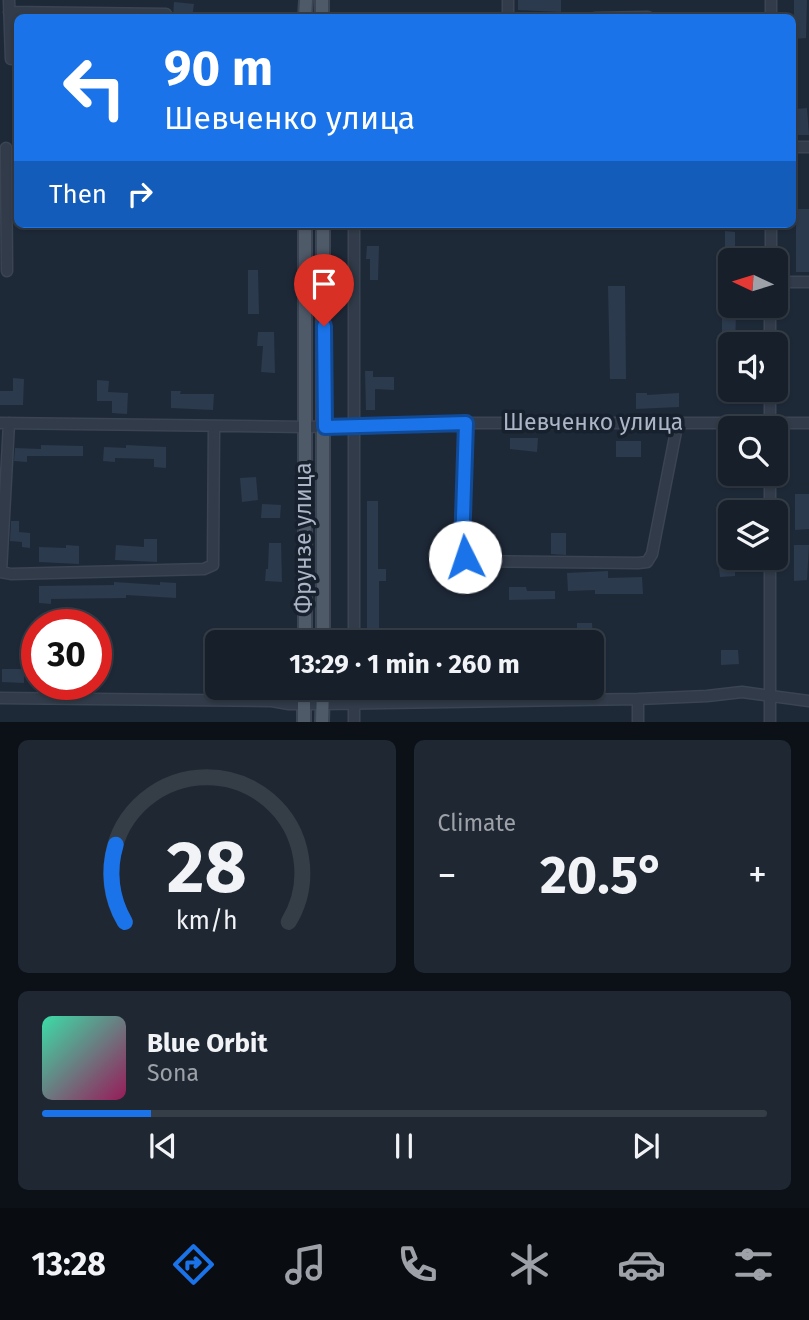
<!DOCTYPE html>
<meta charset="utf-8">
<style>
:root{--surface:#161f2a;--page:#1f2732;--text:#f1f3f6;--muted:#9ea2a8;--line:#353d47;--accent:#1a73e8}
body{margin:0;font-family:"Fira Sans",sans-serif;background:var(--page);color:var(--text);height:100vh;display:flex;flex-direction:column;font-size:26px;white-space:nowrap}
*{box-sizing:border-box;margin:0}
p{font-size:23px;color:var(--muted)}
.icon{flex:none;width:38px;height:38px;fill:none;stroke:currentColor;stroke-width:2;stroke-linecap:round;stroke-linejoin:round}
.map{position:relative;height:722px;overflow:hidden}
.panel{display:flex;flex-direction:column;gap:18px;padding:18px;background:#0c1117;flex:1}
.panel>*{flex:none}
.guide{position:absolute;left:14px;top:14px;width:782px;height:214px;border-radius:10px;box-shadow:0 2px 5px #0004,0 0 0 2px var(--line);background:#1a73e8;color:#fff;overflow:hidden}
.needle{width:46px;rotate:274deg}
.buttons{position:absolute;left:718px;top:248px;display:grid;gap:14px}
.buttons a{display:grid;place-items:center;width:70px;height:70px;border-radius:10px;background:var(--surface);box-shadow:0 2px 5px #0004,0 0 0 2px var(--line);font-size:35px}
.speed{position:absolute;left:21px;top:609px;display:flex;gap:14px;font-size:35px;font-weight:700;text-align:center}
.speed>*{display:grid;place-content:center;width:91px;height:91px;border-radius:50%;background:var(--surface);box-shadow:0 2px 5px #0004,0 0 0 2px var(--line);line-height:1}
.speed .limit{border:10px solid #d22;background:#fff;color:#111}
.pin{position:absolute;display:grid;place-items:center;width:60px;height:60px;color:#fff;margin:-72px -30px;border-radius:50% 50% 50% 0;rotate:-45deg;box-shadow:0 0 7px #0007}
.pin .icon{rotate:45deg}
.me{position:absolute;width:77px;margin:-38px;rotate:356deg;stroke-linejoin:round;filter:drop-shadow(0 0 5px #0008)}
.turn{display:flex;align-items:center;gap:24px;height:147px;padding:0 35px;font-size:32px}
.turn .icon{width:91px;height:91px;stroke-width:2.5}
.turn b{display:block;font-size:49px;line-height:60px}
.then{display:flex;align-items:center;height:66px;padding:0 35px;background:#0003;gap:14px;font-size:26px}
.big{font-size:52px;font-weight:700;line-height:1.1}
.panel .card{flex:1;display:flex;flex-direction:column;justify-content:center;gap:10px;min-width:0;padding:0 24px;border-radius:10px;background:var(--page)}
.panel .dial{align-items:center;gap:0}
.dial svg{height:182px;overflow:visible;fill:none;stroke:var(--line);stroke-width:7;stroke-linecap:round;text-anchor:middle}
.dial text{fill:var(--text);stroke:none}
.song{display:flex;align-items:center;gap:21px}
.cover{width:84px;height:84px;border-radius:10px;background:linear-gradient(135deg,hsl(160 70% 55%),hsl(330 70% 35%))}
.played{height:7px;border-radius:4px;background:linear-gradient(90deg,var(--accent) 15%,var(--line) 15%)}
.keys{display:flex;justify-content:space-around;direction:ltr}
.heat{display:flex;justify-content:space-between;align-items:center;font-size:38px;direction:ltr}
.panel .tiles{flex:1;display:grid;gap:18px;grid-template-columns:1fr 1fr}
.card:last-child{grid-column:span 2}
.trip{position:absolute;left:205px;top:630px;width:399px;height:70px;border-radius:10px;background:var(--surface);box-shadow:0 2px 5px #0004,0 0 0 2px var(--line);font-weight:700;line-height:70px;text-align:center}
.menu{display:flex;height:112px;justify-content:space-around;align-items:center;background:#090c11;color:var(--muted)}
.menu .icon{width:49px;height:49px}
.menu .selected{color:var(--accent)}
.menu b{font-size:32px;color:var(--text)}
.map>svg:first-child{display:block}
</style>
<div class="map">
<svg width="809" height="722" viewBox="0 0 809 722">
<rect width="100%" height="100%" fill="#1e2938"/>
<path fill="#2c3a4d" d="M518,0H561V12L518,10Z
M794,0H807L806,38L794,39Z
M174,2L194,4L192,18H173Z
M807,108L809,135H794L796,109Z
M796,209H809V272H796Z
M725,231L735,232V261H725Z
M367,246H379L378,280H370V259H366Z
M248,270H258L259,314H248Z
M608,286H625L626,379H610Z
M722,315H736L735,345L717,346V337L722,338Z
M258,332H274L275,373L261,372L263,346H257Z
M365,371H373V377H394V390L375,389V410H366Z
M13,378L24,379L23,405H0V391H13Z
M97,380L109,381L108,392L128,393L127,414L112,413V401H97Z
M171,391H181L180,394H214L213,410L171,408Z
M636,393H647V395L679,393V407L636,409Z
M510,438H538L537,452L510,449Z
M616,441H641V457H616Z
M41,445L83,446V456H27V462L14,461L15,448L41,449Z
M126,445L166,447V468L154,467V459L115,458V462L103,461L104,447L126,448Z
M256,477L258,500L242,502L240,478Z
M795,494H809V529L795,530Z
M367,501H378V569H386V581H379V642H367Z
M262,504L281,505L280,518H261Z
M11,521H19V532L30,533V548L22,547V542L10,541Z
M479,533L496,534L495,552H479Z
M551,533H566V555L551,554Z
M144,539H157V562L115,560L116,545L144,547Z
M269,543H281L282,582L265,581L266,569H268Z
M66,545L79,546V564L39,562V547L66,548Z
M794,545H809L807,580L794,581Z
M723,558H735V576L720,577L719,568H724Z
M608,571V578L642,577L643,594H595V590L568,591L567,573Z
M114,582L160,585V582L176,583V598L126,595V598L51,599V604L39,603V586L114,585Z
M509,587H526L527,591H555V599L509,600Z
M577,623H592L593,640L577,641Z
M721,650H738L739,664L721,665Z
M2,669H24V683L2,682Z"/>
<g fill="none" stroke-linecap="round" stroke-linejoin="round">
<defs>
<path id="minor" d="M9,0L11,59
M771,0V18
M9,12L166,14
M508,18V0
M595,18L648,17
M793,147H809
M6,148L7,271
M354,224V642
M771,261V224
M775,282H809
M770,345V306
M0,423L306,427L466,423H809
M9,423L1,572L11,574L204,569L213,565L214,427
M466,423L462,548L465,557L472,561L638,563L647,562L652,554L678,421
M770,428V390
M770,474V513
M770,558V722
M354,688V722
M0,698L272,701L289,704H323L638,699L707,696L742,692L809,701
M638,722V699"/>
<path id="major" d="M322,0V18
M305,18L306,0
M305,642V224
M323,642V224
M304,722V688
M322,722L323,688"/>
</defs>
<use href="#minor" stroke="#3b4452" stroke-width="13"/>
<use href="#major" stroke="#3b4452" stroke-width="16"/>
<use href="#minor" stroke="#313b49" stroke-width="10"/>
<use href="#major" stroke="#4f5a69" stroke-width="12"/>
</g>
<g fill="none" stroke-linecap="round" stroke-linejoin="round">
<defs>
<path id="route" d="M324,326L325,427L466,423L462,548L465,557"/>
</defs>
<use href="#route" stroke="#114b97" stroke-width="18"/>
<use href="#route" stroke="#1a73e8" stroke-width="12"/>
</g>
<g text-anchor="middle" stroke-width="7" stroke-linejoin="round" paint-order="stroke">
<g font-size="23" fill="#abb5c6" stroke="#17202d">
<text x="593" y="430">Шевченко улица</text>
<text transform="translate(303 538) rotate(-90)" y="8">Фрунзе улица</text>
</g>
</g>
</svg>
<div class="buttons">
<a><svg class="needle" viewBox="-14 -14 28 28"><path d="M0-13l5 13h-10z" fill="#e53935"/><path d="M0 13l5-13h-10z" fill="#9ea2a8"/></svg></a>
<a><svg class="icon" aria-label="sound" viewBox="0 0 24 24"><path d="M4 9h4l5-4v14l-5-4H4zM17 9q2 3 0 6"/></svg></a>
<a><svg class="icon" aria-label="search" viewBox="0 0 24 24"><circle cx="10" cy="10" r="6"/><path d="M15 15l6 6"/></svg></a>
<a><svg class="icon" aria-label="layers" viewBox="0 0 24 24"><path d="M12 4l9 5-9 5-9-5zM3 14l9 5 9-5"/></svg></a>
</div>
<div class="speed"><div class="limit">30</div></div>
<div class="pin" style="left:324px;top:326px;background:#d93025"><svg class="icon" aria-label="arrive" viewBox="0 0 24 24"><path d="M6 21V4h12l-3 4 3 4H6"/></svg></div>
<svg class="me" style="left:465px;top:557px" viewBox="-20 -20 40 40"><circle r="19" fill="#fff"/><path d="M0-13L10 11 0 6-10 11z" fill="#1a73e8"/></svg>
<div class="trip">13:29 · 1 min · 260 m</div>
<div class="guide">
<div class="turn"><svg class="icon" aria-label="left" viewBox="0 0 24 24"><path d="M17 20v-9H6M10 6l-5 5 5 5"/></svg><div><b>90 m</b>Шевченко улица</div></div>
<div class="then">Then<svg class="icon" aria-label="right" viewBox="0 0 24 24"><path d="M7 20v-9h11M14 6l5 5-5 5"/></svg></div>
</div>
</div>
<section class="panel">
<div class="tiles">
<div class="card dial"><svg viewBox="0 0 100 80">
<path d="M14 69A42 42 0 1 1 86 69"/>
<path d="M14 69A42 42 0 0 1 10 35" stroke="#1a73e8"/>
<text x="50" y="56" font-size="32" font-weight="700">28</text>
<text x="50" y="72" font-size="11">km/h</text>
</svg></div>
<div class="card"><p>Climate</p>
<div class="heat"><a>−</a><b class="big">20.5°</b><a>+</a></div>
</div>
<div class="card">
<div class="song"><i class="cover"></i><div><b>Blue Orbit</b><p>Sona</p></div></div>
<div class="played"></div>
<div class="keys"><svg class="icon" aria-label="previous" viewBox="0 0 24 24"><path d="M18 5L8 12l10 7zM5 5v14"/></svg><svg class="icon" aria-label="pause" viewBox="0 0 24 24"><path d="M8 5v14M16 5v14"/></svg><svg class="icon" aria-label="next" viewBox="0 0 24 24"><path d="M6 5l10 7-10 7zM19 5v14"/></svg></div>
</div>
</div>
</section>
<nav class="menu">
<b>13:28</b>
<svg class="icon selected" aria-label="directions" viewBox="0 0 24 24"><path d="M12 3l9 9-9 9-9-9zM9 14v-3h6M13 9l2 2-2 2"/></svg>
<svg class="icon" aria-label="music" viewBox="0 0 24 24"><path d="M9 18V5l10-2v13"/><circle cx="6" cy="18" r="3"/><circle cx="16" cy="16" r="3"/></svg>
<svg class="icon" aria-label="phone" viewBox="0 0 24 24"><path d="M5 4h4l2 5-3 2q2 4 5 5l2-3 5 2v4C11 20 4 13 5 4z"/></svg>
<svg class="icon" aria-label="climate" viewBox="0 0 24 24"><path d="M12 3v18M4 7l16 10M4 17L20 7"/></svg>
<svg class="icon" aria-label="car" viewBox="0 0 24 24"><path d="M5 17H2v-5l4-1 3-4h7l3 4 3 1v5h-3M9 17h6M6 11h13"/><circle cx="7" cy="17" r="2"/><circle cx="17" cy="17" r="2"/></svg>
<svg class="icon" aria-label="filters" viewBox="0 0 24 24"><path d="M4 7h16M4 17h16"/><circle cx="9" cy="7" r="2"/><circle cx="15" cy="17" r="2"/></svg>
</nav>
